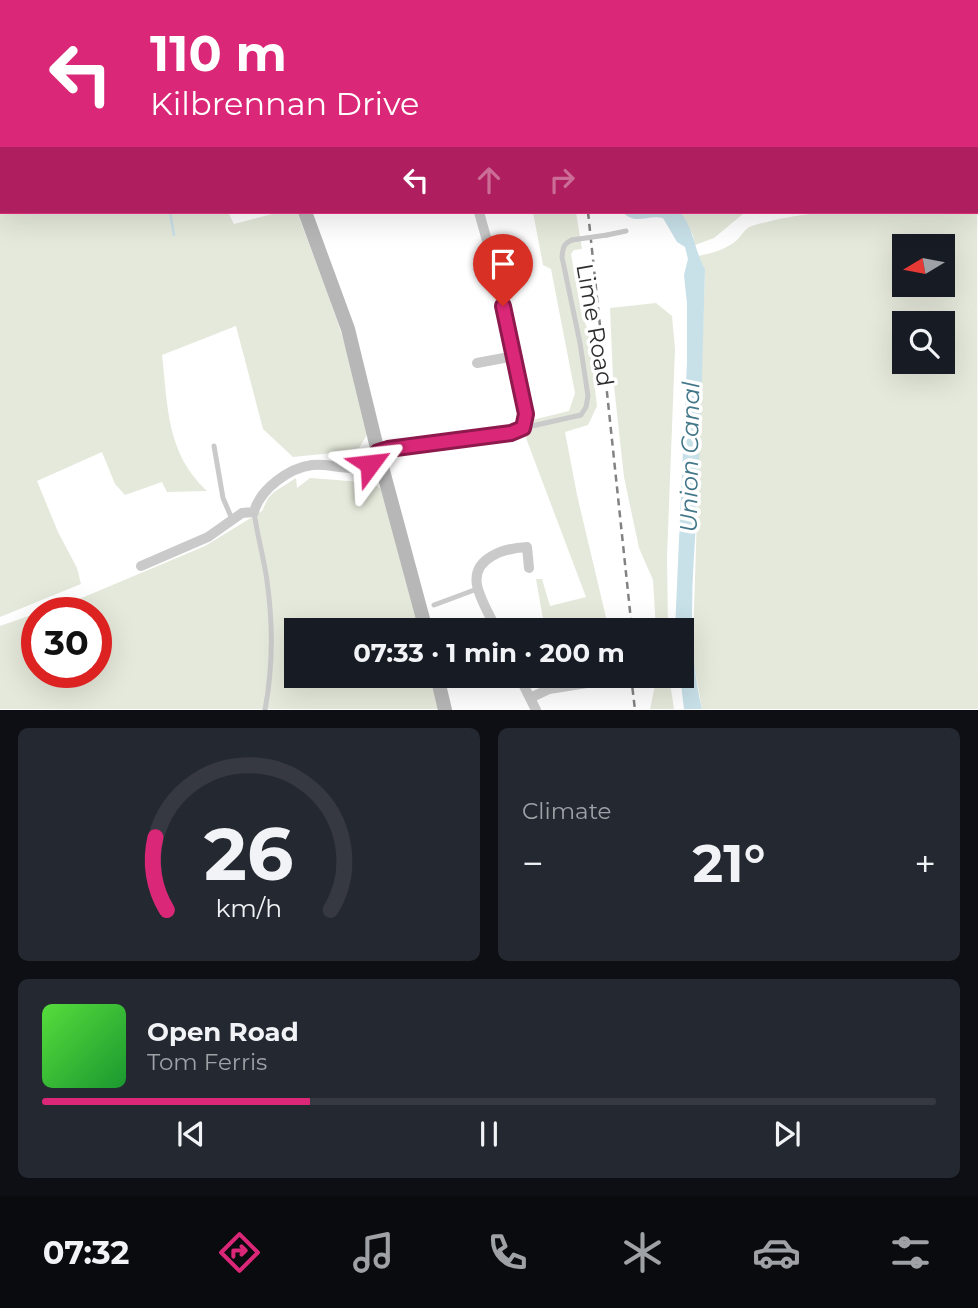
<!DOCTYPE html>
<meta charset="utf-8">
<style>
:root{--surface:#171b24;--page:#242831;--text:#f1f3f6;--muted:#9ea1a6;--line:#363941;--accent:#db2777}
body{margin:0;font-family:Montserrat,sans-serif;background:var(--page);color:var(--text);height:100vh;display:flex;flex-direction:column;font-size:26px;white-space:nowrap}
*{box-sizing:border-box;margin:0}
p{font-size:23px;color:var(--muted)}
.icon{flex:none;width:38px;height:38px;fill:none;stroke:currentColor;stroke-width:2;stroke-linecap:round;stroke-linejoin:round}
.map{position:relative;height:710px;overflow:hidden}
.details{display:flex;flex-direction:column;gap:18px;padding:18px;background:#0d0f14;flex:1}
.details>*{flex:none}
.hud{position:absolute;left:0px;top:0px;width:978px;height:214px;box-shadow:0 7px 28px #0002;background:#db2777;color:#fff;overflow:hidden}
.needle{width:46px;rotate:260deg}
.tools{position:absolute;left:892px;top:234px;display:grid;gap:14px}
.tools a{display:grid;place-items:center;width:63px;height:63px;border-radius:0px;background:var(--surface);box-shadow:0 7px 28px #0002;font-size:35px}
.speed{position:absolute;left:21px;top:597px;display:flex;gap:14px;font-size:35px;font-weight:700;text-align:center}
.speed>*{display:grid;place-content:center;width:91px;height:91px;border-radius:50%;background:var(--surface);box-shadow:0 7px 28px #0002;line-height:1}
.speed .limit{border:10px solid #d22;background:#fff;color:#111}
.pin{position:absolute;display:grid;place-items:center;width:60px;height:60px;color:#fff;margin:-72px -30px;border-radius:50% 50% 50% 0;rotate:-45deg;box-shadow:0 0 7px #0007}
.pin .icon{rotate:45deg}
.me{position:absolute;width:77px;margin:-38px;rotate:60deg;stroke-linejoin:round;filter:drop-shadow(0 0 5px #0008)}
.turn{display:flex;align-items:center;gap:24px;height:147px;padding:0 35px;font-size:32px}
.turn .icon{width:91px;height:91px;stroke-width:2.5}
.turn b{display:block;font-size:49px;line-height:60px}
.lanes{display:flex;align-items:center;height:66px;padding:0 35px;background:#0003;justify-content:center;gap:35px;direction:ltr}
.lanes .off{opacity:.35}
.big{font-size:52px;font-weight:700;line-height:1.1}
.details .card{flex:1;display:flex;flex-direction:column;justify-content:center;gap:10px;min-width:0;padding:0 24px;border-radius:10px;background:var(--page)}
.details .dial{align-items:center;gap:0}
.dial svg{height:182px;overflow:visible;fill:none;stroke:var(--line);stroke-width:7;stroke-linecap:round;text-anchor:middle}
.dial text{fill:var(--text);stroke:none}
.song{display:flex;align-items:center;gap:21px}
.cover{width:84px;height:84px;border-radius:10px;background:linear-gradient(135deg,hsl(110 70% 55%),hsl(130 70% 35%))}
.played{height:7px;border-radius:4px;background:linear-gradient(90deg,var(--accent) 30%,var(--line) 30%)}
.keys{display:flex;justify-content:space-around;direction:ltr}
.heat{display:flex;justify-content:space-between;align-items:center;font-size:38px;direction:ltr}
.details .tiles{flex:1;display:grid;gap:18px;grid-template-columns:1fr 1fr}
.card:last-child{grid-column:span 2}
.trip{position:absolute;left:284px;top:618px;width:410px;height:70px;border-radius:0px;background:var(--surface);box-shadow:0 7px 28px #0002;font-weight:700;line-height:70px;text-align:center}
.menu{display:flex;height:112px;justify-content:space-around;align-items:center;background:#090b0e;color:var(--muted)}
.menu .icon{width:49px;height:49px}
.menu .active{color:var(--accent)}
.menu b{font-size:32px;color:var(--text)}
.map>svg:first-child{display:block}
</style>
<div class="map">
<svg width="978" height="710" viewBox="0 0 978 710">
<rect width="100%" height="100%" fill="#fff"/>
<path fill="#e5e9db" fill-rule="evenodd" d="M611,0H978V184L976,2Z
M0,137L2,212H228L234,224L280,212H297C324,285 355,358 367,435L359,448L342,452L293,457L263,429L236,326L162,355C168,406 166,453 207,491L167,492L162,482L125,495L115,484L102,452L37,481L58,532L77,568L81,584L0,617Z
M977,196L978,709H702L693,659V640L705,269L698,256C712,253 725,250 737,240C742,235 745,228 752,226C824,204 903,212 976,212ZM905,247H943V285H905ZM905,324H943V362H905Z
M533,212H576L582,249L574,250L571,254L581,311L588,331L597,406L588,425L565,432L577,495L609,630H545L536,579H542L550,606L586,597L526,438L532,420L569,411L575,393L551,269L543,265Z
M680,212H754L743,214L714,238L695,245L693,235Z
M656,303L672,316L675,349L667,557L668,630H656L653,580L639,548L624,477L613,377L610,308Z
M296,478L297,488L310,478L324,479L373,483L385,492L419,630H296V676H430L439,709H0V626L37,613V672H96V612H39L84,597L205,546L262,511L268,498L274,492Z
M657,676H669L674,709H650Z"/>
<path fill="#c8e0e8" d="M623,212H680C694,228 694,250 705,269C703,343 701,418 698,492C694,564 685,639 702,709H684L680,676L681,630H675L687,361V304L684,275L688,259L685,247L677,242L663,218C648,214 635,226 623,212Z"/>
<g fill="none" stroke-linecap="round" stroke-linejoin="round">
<path stroke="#c8e0e8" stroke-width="2.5" d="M0,191H2
M132,212H136
M170,212L174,235"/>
<path stroke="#cacaca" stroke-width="5" d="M68,0V2
M607,235L626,231
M523,428L581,415L586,407L588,396L580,343L562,257C563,248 563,244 572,240
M214,446L223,498L232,519
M254,512C257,535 264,558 267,581C273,623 273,667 265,710
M434,605L477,589"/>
<path stroke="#cacaca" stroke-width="10" d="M16,2V0
M359,2V0
M466,2V0
M477,363L515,356
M141,566L208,537L242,513L254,512C260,489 289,468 312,465C329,463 345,471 362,466C372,464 371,457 378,452C381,450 385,450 388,449L511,433L523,428C534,400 489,249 479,212
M497,630C490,616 480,600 477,585C472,557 506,548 527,547L529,568
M519,676L536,710
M530,698L549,689L612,679"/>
<path stroke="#b7b7b7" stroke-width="14" d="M212,0L213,2
M305,212L348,329L378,452L426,630
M437,676L445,710"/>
<path stroke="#828282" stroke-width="2.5" stroke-dasharray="7 5" stroke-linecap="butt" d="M566,0V2
M588,212L632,630
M631,676L635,710"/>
<path stroke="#cacaca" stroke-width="5" d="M572,240L607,235"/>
</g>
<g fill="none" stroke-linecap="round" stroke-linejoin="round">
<defs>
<path id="route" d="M370,464L378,452L388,449L511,433L523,428L526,414L503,306"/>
</defs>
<use href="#route" stroke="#8e194d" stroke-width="18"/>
<use href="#route" stroke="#db2777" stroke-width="12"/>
</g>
<g text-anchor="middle" stroke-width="7" stroke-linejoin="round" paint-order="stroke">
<g font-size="23" fill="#2d2d2d" stroke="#fff">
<text transform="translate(595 325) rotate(80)" y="8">Lime Road</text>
</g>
<g font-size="24" font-style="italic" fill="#417789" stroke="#fff">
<text transform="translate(690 457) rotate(-89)" y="8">Union Canal</text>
</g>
</g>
</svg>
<div class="tools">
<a><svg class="needle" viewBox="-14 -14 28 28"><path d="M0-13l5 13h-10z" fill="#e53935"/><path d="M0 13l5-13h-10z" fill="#9ea1a6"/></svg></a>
<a><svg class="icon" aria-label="search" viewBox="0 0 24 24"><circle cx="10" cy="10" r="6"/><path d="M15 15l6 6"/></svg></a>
</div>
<div class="speed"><div class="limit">30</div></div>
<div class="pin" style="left:503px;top:306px;background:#d93025"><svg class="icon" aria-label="arrive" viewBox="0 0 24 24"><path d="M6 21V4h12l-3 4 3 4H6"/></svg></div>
<svg class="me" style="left:370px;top:464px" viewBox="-20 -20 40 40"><path d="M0-17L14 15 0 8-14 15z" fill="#db2777" stroke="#fff" stroke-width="4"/></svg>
<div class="trip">07:33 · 1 min · 200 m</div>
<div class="hud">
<div class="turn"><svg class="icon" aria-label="left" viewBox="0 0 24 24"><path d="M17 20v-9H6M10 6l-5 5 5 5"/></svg><div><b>110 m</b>Kilbrennan Drive</div></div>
<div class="lanes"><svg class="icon" aria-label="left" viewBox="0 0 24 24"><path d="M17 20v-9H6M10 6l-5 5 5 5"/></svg><svg class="icon off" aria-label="ahead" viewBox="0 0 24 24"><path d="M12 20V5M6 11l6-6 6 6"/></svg><svg class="icon off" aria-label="right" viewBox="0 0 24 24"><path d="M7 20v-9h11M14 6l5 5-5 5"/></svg></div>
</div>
</div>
<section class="details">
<div class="tiles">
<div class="card dial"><svg viewBox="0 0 100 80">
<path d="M14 69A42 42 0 1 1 86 69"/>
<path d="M14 69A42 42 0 0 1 9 37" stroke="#db2777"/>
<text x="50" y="56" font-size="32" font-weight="700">26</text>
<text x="50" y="72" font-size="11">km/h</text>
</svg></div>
<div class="card"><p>Climate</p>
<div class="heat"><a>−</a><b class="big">21°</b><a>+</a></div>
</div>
<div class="card">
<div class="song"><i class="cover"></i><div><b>Open Road</b><p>Tom Ferris</p></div></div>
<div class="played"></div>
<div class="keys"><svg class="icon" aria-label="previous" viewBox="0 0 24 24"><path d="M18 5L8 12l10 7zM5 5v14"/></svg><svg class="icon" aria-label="pause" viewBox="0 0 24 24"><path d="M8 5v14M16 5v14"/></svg><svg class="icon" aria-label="next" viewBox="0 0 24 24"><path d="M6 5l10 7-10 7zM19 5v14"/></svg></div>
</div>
</div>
</section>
<nav class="menu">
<b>07:32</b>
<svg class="icon active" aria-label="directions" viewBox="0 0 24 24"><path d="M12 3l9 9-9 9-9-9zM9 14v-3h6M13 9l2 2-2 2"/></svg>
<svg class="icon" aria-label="music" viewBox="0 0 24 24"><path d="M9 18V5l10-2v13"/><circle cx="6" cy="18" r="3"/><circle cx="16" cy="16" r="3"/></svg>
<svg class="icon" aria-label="phone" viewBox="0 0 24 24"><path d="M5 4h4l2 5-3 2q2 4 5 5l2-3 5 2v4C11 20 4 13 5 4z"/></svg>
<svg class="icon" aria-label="climate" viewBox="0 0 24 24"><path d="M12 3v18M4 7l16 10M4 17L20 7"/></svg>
<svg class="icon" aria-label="car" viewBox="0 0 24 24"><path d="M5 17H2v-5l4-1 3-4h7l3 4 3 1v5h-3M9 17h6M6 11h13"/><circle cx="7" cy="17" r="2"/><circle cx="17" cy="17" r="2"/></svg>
<svg class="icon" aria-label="filters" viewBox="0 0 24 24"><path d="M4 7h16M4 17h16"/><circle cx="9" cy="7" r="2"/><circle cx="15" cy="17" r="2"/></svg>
</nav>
